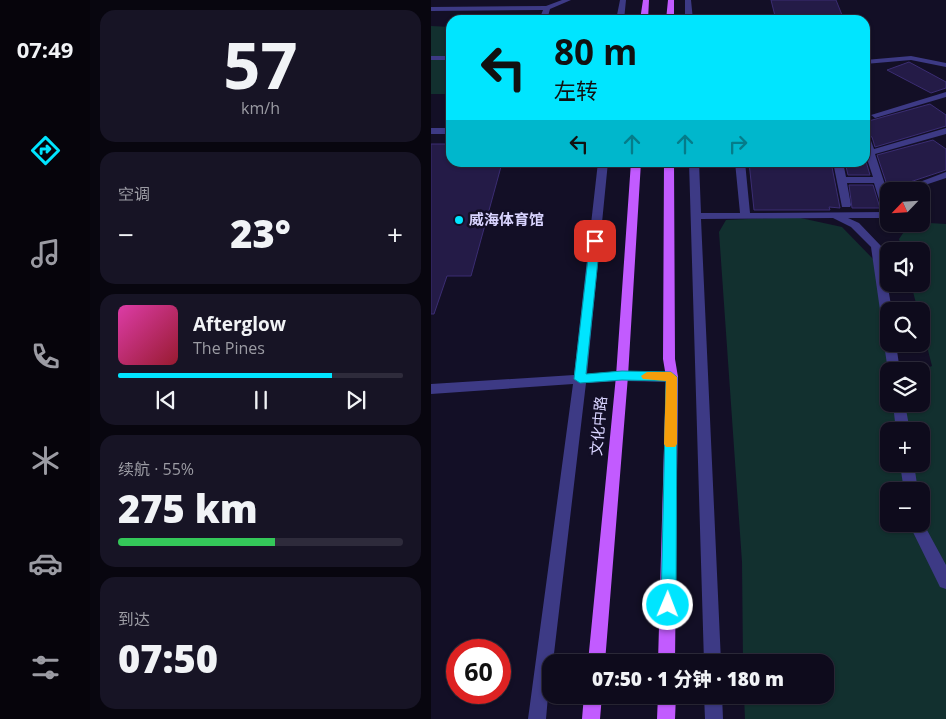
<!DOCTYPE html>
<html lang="zh">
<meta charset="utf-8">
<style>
:root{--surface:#0e0b1c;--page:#171425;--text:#f1f3f6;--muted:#9b9ba3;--line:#2e2b3b;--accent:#00e5ff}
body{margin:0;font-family:"Open Sans","Noto Sans SC",sans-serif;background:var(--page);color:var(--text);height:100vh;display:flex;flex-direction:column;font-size:19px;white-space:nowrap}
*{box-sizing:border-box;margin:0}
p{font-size:16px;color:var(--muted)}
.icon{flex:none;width:28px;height:28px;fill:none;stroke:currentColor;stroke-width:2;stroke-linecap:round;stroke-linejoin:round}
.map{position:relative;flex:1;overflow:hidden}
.panel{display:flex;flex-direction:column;gap:10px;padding:10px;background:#08060f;width:341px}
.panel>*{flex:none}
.banner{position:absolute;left:15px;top:15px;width:424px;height:152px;border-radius:15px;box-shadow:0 1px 4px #0004,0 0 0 1px var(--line);background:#00e5ff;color:#111;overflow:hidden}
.needle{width:32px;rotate:245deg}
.buttons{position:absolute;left:449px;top:182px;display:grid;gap:10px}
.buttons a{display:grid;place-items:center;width:50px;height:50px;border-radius:10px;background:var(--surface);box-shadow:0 1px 4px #0004,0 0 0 1px var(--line);font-size:25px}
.speed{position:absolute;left:15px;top:639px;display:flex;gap:10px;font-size:25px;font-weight:700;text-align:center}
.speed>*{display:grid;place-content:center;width:65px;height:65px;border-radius:50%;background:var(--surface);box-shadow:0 1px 4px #0004,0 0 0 1px var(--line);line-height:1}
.speed .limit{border:8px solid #d22;background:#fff;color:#111}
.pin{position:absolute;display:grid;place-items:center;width:42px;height:42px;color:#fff;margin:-21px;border-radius:10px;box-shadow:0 2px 8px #0006}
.me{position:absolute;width:55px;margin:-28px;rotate:1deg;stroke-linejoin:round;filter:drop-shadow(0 0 4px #0008)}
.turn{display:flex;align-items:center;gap:18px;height:105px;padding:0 25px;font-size:22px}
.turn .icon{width:65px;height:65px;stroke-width:2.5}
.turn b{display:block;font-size:35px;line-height:42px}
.lanes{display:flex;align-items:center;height:48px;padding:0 25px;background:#0003;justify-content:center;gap:25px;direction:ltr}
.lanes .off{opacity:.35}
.big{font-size:38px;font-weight:800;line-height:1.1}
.panel .widget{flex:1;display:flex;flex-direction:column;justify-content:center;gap:8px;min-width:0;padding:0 18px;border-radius:15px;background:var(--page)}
.panel .dial{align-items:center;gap:0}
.dial b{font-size:65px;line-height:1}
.song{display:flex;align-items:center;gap:15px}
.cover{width:60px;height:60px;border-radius:8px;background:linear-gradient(135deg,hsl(320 70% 55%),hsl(350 70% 35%))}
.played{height:5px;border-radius:2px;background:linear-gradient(90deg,var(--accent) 75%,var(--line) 75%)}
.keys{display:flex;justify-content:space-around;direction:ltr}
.heat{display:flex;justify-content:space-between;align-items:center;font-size:28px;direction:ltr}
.charge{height:8px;border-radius:4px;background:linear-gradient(90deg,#34c759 55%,var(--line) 0)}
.trip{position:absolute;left:111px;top:654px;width:292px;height:50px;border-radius:15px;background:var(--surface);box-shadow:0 1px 4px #0004,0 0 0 1px var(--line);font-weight:800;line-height:50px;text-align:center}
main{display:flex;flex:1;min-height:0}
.tab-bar{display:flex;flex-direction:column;width:90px;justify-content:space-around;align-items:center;background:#06040b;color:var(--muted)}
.tab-bar .icon{width:35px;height:35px}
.tab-bar .selected{color:var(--accent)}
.tab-bar b{font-size:22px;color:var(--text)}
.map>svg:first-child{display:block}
</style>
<main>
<nav class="tab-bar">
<b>07:49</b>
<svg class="icon selected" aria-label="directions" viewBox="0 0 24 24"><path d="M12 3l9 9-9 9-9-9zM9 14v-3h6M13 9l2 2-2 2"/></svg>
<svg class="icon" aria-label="music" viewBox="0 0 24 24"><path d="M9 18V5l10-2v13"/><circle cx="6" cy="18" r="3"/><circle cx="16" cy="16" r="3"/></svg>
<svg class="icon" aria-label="phone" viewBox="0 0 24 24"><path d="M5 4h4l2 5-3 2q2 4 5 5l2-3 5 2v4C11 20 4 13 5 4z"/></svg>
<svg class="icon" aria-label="climate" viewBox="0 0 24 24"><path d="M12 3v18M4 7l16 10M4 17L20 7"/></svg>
<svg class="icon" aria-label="car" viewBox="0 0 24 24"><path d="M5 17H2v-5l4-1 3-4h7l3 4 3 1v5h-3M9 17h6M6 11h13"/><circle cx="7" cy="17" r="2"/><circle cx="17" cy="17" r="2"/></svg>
<svg class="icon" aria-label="filters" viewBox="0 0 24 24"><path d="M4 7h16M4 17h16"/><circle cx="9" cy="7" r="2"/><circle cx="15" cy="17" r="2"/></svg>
</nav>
<section class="panel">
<div class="widget dial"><b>57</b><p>km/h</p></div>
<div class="widget"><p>空调</p>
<div class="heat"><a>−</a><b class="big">23°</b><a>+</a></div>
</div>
<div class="widget">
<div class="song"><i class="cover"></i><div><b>Afterglow</b><p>The Pines</p></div></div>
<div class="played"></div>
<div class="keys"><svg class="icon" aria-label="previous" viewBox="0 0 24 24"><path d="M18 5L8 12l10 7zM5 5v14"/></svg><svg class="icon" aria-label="pause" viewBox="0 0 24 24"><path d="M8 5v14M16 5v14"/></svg><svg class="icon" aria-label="next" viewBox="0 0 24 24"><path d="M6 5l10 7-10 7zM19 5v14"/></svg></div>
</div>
<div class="widget"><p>续航 · 55%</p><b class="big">275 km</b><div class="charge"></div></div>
<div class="widget"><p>到达</p><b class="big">07:50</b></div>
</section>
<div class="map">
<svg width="515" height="719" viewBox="0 0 515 719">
<rect width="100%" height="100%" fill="#130f26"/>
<path fill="#12302f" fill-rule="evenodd" d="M0,26L20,27V94H0Z
M365,217L411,227L444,261L464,371H458V404H490V371H488L501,366L490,323V311H487L480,284H490V251H472L468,239L477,226L498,223L515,224V719H314L313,695H395V662H312L311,562L288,232L295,220ZM458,431H490V464H458ZM458,491H490V524H458Z"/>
<path fill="#241b47" stroke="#3b2d73" d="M340,0H405L413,20H345Z
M478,62L515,82V88L500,93L456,70Z
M499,104L515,115V126L444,147L441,137L434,134V122Z
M502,140L515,149V170L479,182L482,191H458L446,155Z
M0,144H20V162L71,163L40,276H16L3,314H0Z
M434,158L439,175H417L414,162H434Z
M318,162H400L409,208L398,207L399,210H323Z
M418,185H442L449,208H421Z"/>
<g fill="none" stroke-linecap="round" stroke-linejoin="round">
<path fill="#3d3a85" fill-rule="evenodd" d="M131,0H140L119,9L116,20H108L112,10L0,11V7L115,6Z
M189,0H195L193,20H185Z
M254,0H260L262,20H254Z
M0,56H20V60H0Z
M480,56L515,63V67L480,60L434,64V60Z
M515,92V97L444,118L440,115Z
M0,128H20V134H0Z
M515,128V134L444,154L458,197V218H417L428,223L450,246L461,311H458V335L452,331L440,247L420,227L402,218L270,219L290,662H273L258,162H268L270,213H309L304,162H314L319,213L456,212L451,209L443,183H416L420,205L419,207H411L402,162H412L415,177H442L434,153V136L439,138L443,149Z
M167,162H177L156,374L191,371L241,372L246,374L247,377L246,380L241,382L191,381L155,383L122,662H120L115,719H97L142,384L0,394V384L143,375Z
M515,172V178L491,186L486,183Z
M458,340V344H465L469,371H457L453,344Z
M462,404H474L479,431H465Z
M469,464H483L487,491H473Z
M490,519L515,565V589L509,587L478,524H490Z
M273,695H291L292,719H274Z"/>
<path fill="#c25bff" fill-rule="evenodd" d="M212,0H218L217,20H209Z
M237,0H243V20H235Z
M200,162H210L197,376L174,662H157L185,376Z
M233,162H243L244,359L247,377L244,662H227L235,377L232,359Z
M153,695H171L169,719H151Z
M227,695H245L244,719H226Z"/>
</g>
<path fill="#00e5ff" stroke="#0095a6" d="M164,238L169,241L155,374L191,371L240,372L246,377L245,605L242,610L237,612L232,610L230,605L235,381L191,380L149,383L143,379L159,241Z"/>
<path fill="#f59e0b" d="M216,372H240L246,377V444L244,447H235L233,444L235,381L212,379L210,376Z"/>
<circle fill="#00e5ff" stroke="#130f26" stroke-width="2" cx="28" cy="220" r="5"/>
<g text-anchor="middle" stroke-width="5" stroke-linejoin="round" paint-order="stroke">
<g font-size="15" font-weight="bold" fill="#d9d4ff" stroke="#130f26" text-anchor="start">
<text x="38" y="225">威海体育馆</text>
</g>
<g font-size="15" fill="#d9d4ff" stroke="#130f26">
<text transform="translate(168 426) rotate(-85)" y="5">文化中路</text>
</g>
</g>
</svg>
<div class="buttons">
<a><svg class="needle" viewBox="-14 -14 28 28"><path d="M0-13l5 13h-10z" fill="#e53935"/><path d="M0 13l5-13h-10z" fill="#9b9ba3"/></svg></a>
<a><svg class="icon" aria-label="sound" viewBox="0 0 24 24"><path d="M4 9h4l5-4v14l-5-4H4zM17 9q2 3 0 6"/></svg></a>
<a><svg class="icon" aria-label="search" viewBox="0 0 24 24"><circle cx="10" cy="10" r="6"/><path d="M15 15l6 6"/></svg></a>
<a><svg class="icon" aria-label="layers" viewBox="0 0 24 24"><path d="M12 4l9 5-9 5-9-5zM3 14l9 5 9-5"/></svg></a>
<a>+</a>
<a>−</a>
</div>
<div class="speed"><div class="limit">60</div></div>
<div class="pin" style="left:164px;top:241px;background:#d93025"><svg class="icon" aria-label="arrive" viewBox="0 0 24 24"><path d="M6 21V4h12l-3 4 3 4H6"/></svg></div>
<svg class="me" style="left:237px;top:605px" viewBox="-20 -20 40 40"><circle r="17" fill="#00e5ff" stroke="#fff" stroke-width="3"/><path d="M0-11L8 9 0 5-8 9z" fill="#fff"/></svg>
<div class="trip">07:50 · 1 分钟 · 180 m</div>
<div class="banner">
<div class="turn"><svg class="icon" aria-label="left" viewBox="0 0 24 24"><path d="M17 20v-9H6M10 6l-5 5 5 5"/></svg><div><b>80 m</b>左转</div></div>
<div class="lanes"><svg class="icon" aria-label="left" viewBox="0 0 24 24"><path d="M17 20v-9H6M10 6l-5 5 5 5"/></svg><svg class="icon off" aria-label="ahead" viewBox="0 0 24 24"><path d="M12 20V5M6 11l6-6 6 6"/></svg><svg class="icon off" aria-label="ahead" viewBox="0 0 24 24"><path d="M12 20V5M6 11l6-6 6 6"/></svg><svg class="icon off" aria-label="right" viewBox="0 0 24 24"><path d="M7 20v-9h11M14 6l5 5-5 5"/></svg></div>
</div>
</div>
</main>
